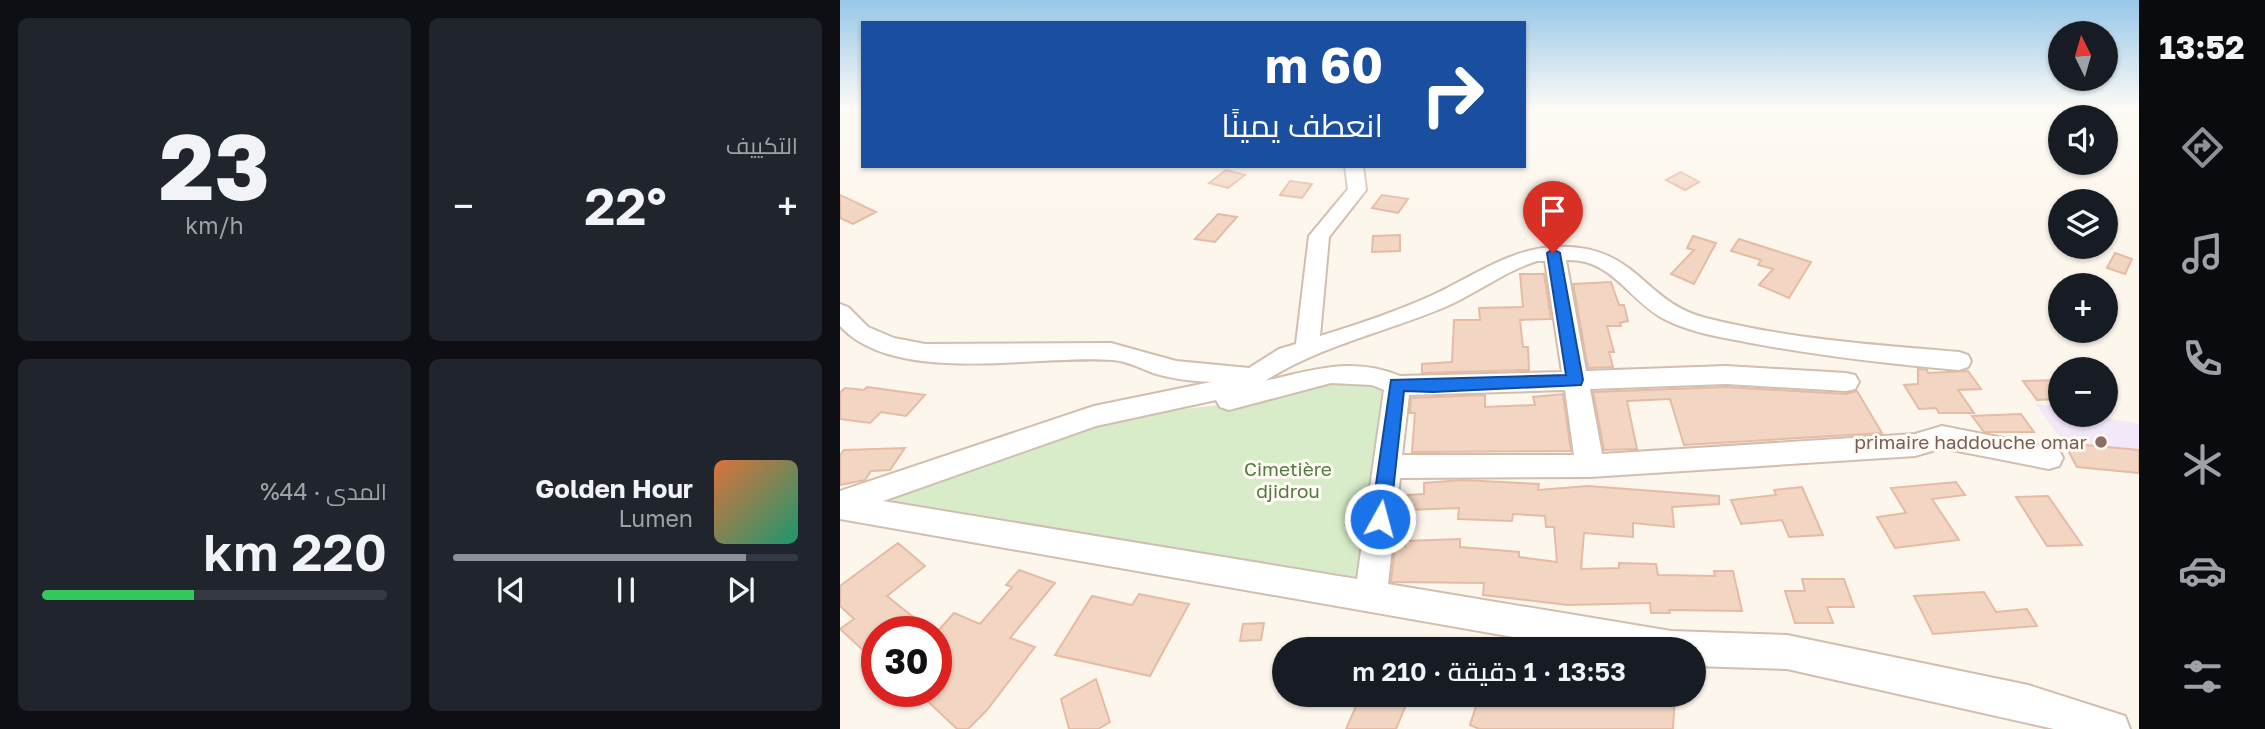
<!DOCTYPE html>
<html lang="ar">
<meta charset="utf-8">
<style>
:root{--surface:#171b24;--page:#20242c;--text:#f1f3f6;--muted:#9ea1a6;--line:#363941;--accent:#8c9099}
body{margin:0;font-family:"Golos Text",Cairo,sans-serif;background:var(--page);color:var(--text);direction:rtl;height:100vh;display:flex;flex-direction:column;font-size:26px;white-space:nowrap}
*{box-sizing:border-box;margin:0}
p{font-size:23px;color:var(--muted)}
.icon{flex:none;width:38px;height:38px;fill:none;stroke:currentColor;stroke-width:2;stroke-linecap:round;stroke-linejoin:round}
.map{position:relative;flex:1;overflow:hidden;direction:ltr}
.side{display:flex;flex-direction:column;gap:18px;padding:18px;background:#0d0f14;width:840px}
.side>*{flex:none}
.top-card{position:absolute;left:21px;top:21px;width:665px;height:147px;border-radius:0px;box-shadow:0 2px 5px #0004;direction:rtl;background:#1a4fa0;color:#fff;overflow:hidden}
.needle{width:46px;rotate:355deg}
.buttons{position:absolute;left:1208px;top:21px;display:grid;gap:14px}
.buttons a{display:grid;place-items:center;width:70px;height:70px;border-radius:50%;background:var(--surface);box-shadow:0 2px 5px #0004;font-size:35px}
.speed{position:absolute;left:21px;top:616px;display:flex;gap:14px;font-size:35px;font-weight:700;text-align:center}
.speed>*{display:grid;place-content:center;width:91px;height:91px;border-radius:50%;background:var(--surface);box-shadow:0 2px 5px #0004;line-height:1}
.speed .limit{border:10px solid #d22;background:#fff;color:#111}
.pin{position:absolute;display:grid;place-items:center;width:60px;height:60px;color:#fff;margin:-72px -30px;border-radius:50% 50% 50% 0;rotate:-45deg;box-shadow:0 0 7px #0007}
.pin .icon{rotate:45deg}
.me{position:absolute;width:77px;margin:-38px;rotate:7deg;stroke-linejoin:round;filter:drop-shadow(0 0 5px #0008)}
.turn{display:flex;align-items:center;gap:24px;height:147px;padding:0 28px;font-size:32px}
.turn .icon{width:91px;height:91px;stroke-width:2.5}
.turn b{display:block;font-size:49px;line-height:60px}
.big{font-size:52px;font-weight:600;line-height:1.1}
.side .tile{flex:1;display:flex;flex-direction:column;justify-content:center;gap:10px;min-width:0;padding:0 24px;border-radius:10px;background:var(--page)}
.side .dial{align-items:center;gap:0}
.dial b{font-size:91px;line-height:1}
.song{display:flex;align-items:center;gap:21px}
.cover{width:84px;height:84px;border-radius:10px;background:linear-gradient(135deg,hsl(20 70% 55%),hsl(160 70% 35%))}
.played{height:7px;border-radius:4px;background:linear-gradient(90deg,var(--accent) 85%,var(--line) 85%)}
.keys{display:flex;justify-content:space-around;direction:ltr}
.heat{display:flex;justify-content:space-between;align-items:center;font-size:38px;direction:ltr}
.charge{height:10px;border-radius:5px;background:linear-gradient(90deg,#34c759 44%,var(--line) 0)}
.side .tiles{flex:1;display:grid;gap:18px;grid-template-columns:repeat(2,1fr)}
.trip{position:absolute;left:432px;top:637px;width:434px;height:70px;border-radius:35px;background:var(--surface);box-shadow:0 2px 5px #0004;font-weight:600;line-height:70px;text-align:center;direction:rtl}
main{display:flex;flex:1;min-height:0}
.tabs{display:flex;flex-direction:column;width:126px;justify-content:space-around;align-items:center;background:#090b0e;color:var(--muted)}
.tabs .icon{width:49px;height:49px}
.tabs .active{color:var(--accent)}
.tabs b{font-size:32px;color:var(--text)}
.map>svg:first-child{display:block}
</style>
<main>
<nav class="tabs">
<b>13:52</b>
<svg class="icon active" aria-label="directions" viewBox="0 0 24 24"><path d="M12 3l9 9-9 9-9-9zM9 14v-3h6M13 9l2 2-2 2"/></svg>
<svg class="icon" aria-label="music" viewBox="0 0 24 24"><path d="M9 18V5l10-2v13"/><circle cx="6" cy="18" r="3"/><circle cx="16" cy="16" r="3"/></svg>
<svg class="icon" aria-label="phone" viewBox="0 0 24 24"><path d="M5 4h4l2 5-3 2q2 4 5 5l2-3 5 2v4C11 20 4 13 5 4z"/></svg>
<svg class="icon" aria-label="climate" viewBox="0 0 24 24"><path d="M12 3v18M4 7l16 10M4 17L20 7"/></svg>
<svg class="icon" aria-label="car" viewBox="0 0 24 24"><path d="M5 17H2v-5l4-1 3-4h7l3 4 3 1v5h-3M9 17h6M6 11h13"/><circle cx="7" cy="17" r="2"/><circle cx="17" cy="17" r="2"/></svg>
<svg class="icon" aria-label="filters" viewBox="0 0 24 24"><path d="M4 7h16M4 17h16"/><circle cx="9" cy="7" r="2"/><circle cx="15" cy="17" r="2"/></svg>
</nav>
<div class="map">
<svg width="1299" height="729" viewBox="0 0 1299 729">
<rect width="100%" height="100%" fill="#fdf6ec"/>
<path fill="#f3e8fa" d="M1195,403L1220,408V415H1254L1299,424V468L1236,460Z"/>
<path fill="#d8ecc9" d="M511,380L547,383L520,577L13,502L272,417L406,402Z"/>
<path fill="#f3d5c3" stroke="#e6bba3" stroke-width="2" d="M386,170L405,175L388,188L369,183Z
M841,172L859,182L845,190L826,180Z
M450,181L472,184L462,198L440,195Z
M0,195L36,212L13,224L0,218Z
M542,195L568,199L558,213L532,208Z
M378,214L397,217L375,242L355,239Z
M560,235V251L532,252L533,236Z
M853,236L876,243L854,284L831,274L854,250L847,248Z
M899,239L971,262L949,298L919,285L933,269L918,265L921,260L891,251Z
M1275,253L1292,259L1285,274L1267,268Z
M680,274H704L711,319L680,320L683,347H688L689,370L582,373V364L612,362L614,320H640L639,308L683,307Z
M771,282L779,305H784L788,321L780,323L781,326H767L774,352H769L773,367L748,368L733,284Z
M1078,369L1087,370L1088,373L1128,371L1141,389L1118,390L1134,413H1099L1096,408L1079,409L1064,385L1078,384Z
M1220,380V399L1197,400L1183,381Z
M27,387L85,395L66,416L41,412L30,423L0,419V393L5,388L24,390Z
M886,387L1006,394L1017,391L1042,433L844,445L830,399L787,401L797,449L764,450L753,392Z
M723,394L731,451L572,452L575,413H570L571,398L645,395V407L695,405L693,397Z
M1181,414L1194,432H1144L1132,416Z
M1224,443L1299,450V473L1237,467Z
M65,448L50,470L31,471L25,480L0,485V455L4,450Z
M622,480L699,484L698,490L748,486L879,496V504L832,507L834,527L793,523V537L744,533L741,569L779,568V563L816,564L818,575L875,576L874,571H893L902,611L829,610L830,613H811L810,603L728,605L643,595L644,583L551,582L555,547L565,546V541L620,539V547L679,552V557L717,562L714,527H706L705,516L673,514L672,521L618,519L619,508L568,510V495L584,494V483Z
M1116,482L1125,495L1092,499L1119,540L1055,548L1037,517L1066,513L1051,488Z
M962,487L983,535L949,537L942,520L901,524L891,500L936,495L934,490Z
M1208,496L1242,545L1207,546L1176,497Z
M58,543L85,566L47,596L77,620L63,632H37V663L0,629L14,619L0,606V586Z
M179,570L215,583L170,638L195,647L147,710L128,729H117L77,691H96V633L114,613L140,624L172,587L166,585Z
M962,579H1004L1014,607H987L993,623H955L945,591H965Z
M1144,592L1156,612L1187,609L1197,626L1093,634L1074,596Z
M299,594L349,604L310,676L215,655L252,596L292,605Z
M424,623L421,640L400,641L403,624Z
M256,679L270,722L258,729H229L221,699Z
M521,695H570L556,729H506Z
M609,695H835L833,729H639L630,725L636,706Z"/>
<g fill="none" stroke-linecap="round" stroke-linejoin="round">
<defs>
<path id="minor" d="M505,166H523L526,190L489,237L480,336C519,324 558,311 595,294C633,276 669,250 712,247C798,242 801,302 866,318C949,339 1034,345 1119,352L1128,355L1131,361L1128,367L1119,370C1049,364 981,356 911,343C881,337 851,333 824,319C788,300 772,258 726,260L746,371L886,366L1006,373L1015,375L1019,382L1015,389L1006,391L886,384L750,389L762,454L1075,434L1102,426L1209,447L1219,450L1223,458L1219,466L1209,469L1102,448L1075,456L750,477L560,478L548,584L831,631L947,635L1188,685L1285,716L1290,729H1214L947,669L854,666V649H742L0,519V491L254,406L371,382C351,381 332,379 313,373C300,368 287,361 273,360C197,354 56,387 0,326V304L8,307L28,327L54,338L85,344L271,343L336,361L409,368L439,349L456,344L469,236L508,189ZM697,261H705L722,372L560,376C513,356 472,370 425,381C479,346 546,332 605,307C637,293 665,271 697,261ZM491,383L532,385L544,390L517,579L43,501L256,426L376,400L380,407L389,410ZM725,390L734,455H562L569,395Z"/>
</defs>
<use href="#minor" stroke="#d1beb0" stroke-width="4"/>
<use href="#minor" fill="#fff" fill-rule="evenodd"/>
</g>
<linearGradient id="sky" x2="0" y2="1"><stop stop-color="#97c7e8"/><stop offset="0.52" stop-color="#fefbf6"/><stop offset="1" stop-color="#fefbf6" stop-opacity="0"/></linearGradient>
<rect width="1299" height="211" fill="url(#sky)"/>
<path fill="#1a73e8" stroke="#114b97" stroke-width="2" d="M713,249L720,253L743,380L741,385L593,392L564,391L550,519L547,525L540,528L533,525L531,519L551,380L726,375L707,253Z"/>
<circle fill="#8d6e63" stroke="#fffaf3" stroke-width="2.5" cx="1261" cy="442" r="7"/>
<g text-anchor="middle" stroke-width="6" stroke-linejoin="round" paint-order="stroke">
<g font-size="19" fill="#785e54" stroke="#fffaf3" text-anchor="end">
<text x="1247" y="449">primaire haddouche omar</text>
</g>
<g font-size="19" fill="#537a41" stroke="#fffaf3">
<text x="448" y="476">Cimetière<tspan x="448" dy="22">djidrou</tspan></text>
</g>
</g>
</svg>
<div class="buttons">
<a><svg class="needle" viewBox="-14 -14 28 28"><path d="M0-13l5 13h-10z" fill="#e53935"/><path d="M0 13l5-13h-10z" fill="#9ea1a6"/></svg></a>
<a><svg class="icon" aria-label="sound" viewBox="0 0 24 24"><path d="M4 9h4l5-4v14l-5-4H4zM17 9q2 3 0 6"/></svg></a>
<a><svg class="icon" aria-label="layers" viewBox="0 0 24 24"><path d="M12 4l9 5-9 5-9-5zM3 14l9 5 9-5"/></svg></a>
<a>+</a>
<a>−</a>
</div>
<div class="speed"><div class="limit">30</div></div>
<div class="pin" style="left:713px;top:253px;background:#d93025"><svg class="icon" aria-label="arrive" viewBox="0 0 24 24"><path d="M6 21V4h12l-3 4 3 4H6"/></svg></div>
<svg class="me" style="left:540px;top:519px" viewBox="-20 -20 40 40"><circle r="17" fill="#1a73e8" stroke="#fff" stroke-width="3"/><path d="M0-11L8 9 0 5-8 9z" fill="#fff"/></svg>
<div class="trip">13:53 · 1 دقيقة · 210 m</div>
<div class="top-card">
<div class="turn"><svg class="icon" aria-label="right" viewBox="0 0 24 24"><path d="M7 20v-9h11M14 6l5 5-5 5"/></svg><div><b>60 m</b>انعطف يمينًا</div></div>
</div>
</div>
<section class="side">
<div class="tiles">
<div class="tile"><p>التكييف</p>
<div class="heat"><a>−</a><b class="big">22°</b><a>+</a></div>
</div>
<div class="tile dial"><b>23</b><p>km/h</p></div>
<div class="tile">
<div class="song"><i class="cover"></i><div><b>Golden Hour</b><p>Lumen</p></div></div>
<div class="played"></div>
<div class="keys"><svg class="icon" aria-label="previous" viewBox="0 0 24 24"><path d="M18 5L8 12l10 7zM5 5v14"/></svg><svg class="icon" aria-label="pause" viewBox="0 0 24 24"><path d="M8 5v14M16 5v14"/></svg><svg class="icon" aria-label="next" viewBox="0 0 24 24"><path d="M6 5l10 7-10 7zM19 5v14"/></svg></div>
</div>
<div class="tile"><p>المدى · 44%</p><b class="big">220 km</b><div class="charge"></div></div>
</div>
</section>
</main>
